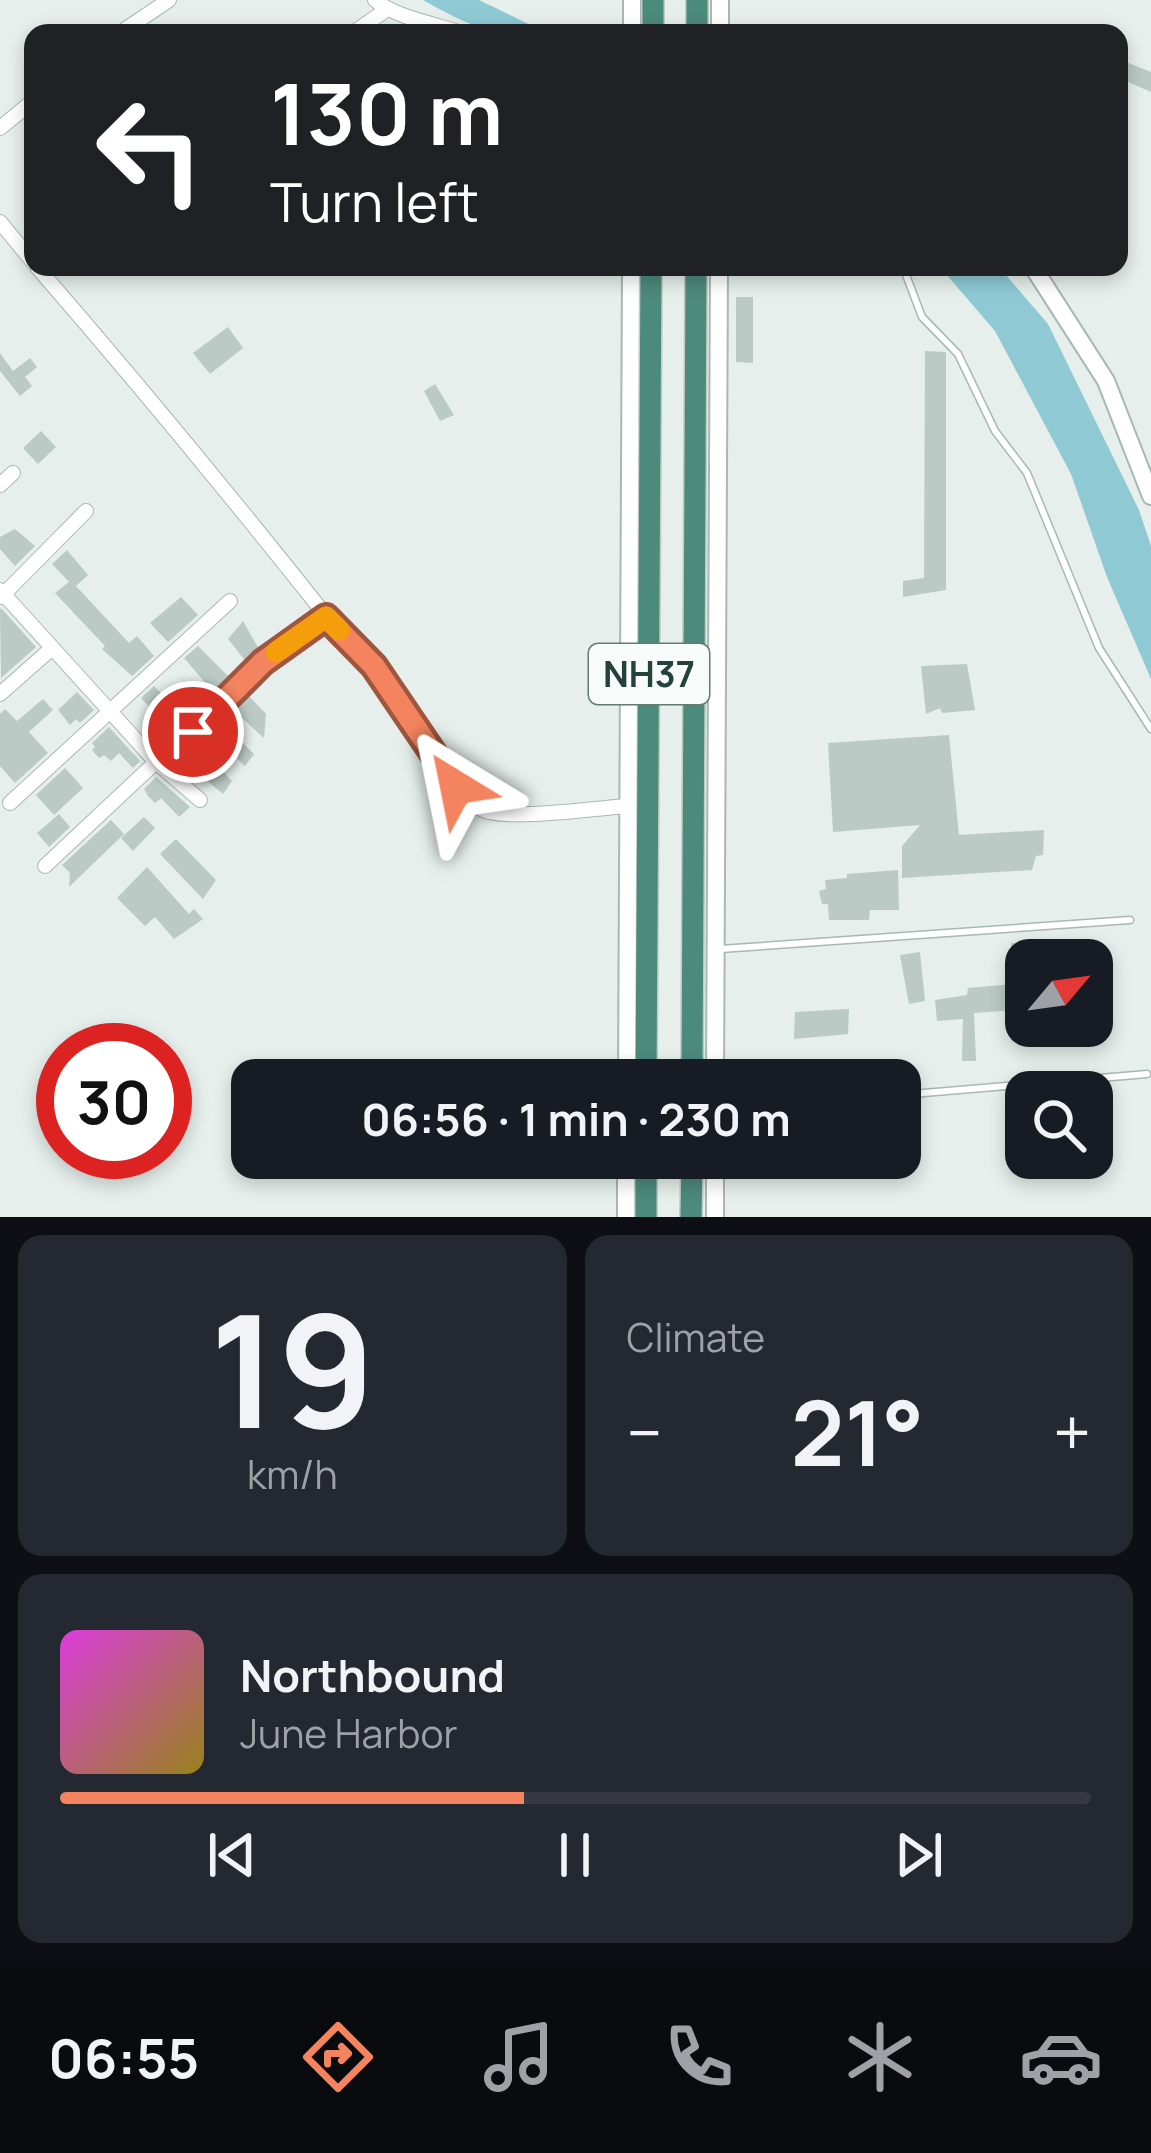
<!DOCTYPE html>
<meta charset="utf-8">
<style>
:root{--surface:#171b24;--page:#242831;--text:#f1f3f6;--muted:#9ea1a6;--line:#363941;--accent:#f4845f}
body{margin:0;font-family:Manrope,sans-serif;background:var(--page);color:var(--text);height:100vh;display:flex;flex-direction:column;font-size:45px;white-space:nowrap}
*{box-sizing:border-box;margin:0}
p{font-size:39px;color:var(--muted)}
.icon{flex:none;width:66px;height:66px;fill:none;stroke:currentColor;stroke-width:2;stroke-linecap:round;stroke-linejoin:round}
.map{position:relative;height:1217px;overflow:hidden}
.side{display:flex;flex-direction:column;gap:18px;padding:18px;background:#0d0f14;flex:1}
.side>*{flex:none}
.hud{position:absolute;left:24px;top:24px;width:1104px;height:252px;border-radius:24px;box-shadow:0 6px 18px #0003;background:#202124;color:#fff;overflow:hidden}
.needle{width:78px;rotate:61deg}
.controls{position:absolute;left:1005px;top:939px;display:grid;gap:24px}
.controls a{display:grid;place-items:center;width:108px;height:108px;border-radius:24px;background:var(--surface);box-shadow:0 6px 18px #0003;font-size:60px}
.speed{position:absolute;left:36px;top:1023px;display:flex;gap:24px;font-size:60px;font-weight:700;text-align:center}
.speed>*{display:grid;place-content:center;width:156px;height:156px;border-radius:50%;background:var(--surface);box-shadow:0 6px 18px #0003;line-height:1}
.speed .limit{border:18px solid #d22;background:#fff;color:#111}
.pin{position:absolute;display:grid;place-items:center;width:102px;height:102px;color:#fff;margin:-51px;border:6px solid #fff;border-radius:50%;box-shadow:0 3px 12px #0007}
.me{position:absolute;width:132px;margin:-66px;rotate:325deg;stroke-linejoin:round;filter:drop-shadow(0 0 9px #0008)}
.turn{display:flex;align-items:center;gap:42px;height:252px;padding:0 48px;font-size:54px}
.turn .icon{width:156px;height:156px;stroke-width:2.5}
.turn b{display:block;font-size:84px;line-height:102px}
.big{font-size:90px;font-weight:700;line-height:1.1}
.side .tile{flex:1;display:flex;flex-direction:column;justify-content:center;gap:18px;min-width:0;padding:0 42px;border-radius:24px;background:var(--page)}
.side .dial{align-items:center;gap:0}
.dial b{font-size:156px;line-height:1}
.song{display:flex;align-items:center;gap:36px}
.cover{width:144px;height:144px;border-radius:18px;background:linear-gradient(135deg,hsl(300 70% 55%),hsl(50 70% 35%))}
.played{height:12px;border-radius:6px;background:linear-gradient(90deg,var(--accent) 45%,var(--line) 45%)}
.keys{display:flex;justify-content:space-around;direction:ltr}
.heat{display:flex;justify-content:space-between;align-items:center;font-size:66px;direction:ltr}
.side .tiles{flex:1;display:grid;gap:18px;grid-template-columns:1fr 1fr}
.tile:last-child{grid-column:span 2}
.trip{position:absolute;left:231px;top:1059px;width:690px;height:120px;border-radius:24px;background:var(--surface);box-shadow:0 6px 18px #0003;font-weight:700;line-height:120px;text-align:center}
.dock{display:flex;height:192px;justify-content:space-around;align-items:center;background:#090b0e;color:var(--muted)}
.dock .icon{width:84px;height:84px}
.dock .on{color:var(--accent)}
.dock b{font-size:54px;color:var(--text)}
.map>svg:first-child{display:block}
</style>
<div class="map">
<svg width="1151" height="1217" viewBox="0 0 1151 1217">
<rect width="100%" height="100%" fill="#e6efeb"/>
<path fill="#8ec9d4" d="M423,0H479L547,33C488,33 474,29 423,0Z
M940,267H999L1048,324L1139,510L1151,546V679L1107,577L1071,474L995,331Z"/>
<path fill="#bbcac4" d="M1119,59L1151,72V92L1119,78Z
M736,297H753V363L736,362Z
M228,327L243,348L210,374L193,353Z
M925,351L946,352V590L903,597V581L924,578Z
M0,353L13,371L30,358L37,367L25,377L32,386L20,396L0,371Z
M435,384L454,415L440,421L424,391Z
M41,431L56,447L38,464L23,448Z
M15,529L35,546L15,566L0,549V537Z
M67,550L88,575L76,586L129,643L137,636L154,656L132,676L102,649L105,646L55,593L69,582L52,564Z
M181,597L198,615L168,642L150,623Z
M1,608L36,647L1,678L0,610Z
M243,621L260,651L247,663L228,639Z
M198,646L231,679L215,694L184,658Z
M967,664L975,710L942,713L940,708L926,714L921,666Z
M154,686L177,710L193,692L205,704L174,733L141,698Z
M77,692L94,710L80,723L76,719L70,725L58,710Z
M247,694L266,714L264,738L232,709Z
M43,699L53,710L29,732L48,753L15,783L0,766V714L5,709L17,721Z
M220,720L254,754L245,766L220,742L209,745L217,736L209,730Z
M109,727L140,761L133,768L119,753L111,761L104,755L99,758L92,750L95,747L92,743Z
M949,735L959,835L1044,830L1043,855L1036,856L1032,870L902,878V846L920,825L833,832L828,743Z
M207,755L232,781L223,794L194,770Z
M65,768L83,788L54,815L36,795Z
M156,777L190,807L179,817L161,798L155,803L148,796L144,789Z
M59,814L70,827L49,847L37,833Z
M144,817L155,828L133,851L121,838Z
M111,820L124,834L69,887L70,873L62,865Z
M176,839L216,880L203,899L160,854Z
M147,867L189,914L194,909L203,919L174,939L155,917L145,926L117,898Z
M898,870L899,910H870L869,920H829L828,904H822L819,891L826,889L825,880L847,878V874Z
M1025,942L1026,976H1022L1021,1005H1016V1010L974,1013L976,1061H962L963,1019L937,1021L935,1000L967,995L968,988L1013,984L1011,943Z
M920,952L925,1001L909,1004L900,955Z
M849,1009L848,1034L794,1039L795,1012Z"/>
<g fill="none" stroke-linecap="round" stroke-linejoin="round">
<defs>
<path id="service" d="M903,267L922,317L958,354L995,431L1027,473L1099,648L1151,729
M720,949L1130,920
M900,1095L1147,1074"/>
<path id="minor" d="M375,0C392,16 437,25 462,33
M120,33L169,0
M353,33L386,10
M0,128L33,101
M0,222L33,262
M37,267C135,380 230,495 323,612C338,632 358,646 373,665C398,700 447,793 483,810C506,821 598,808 628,806
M0,485L13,473
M0,590L156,762L200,800
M1,597L86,511
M0,694L51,649
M159,763L263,663L326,617
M10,803L230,601
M45,866L156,762"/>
<path id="tertiary" d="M632,33V0
M720,33V0
M1033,267L1106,381L1151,496
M627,1080L631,267
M715,1080L719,267
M626,1217V1158
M715,1217V1158"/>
<path id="trunk" d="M653,33V0
M697,33V0
M646,1080L651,267
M692,1080L696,267
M646,1217V1158
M691,1217L692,1158"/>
</defs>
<use href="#service" stroke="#a8b8b2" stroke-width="9"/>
<use href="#minor" stroke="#a8b8b2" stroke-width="16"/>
<use href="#tertiary" stroke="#a8b8b2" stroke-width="20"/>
<use href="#trunk" stroke="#c2cac8" stroke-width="24"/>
<use href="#service" stroke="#fff" stroke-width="6"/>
<use href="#minor" stroke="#fff" stroke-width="14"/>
<use href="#tertiary" stroke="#fff" stroke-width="16"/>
<use href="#trunk" stroke="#4c8a7c" stroke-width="21"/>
</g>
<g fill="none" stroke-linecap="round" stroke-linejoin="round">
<defs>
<path id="route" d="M193,732L263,662L326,617L374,666L456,787"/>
</defs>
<use href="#route" stroke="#9f563e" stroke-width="30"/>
<use href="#route" stroke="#f4845f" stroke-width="21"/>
<path stroke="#f59e0b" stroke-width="21" d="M276,652L326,617L339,630"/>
</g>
<g text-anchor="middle" stroke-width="9" stroke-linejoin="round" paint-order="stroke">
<rect fill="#f7fbf9" stroke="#637a73" stroke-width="3" x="589" y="644" width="120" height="60" rx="9"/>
<g font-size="36" font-weight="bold" fill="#24423a">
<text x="649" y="687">NH37</text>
</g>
</g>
</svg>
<div class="controls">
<a><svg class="needle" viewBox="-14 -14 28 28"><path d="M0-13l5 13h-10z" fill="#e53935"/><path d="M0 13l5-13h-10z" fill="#9ea1a6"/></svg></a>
<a><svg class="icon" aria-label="search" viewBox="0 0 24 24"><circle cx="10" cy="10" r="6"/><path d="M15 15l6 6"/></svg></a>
</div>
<div class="speed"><div class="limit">30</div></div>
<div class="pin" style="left:193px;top:732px;background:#d93025"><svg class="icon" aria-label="arrive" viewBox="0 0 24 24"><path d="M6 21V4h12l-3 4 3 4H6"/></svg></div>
<svg class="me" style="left:456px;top:787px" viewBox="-20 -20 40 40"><path d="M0-17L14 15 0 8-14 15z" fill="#f4845f" stroke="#fff" stroke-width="4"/></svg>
<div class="trip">06:56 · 1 min · 230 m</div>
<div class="hud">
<div class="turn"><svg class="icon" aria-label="left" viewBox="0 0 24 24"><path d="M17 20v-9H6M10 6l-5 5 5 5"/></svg><div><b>130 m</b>Turn left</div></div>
</div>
</div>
<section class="side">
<div class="tiles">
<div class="tile dial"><b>19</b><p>km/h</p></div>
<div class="tile"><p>Climate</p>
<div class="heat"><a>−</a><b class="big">21°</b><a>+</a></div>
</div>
<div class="tile">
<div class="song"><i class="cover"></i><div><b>Northbound</b><p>June Harbor</p></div></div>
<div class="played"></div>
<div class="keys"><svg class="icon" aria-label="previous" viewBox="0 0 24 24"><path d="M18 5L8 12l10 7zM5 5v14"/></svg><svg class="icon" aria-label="pause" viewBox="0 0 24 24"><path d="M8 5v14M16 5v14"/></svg><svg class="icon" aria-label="next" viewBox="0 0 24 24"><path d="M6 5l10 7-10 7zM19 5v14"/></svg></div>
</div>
</div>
</section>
<nav class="dock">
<b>06:55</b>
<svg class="icon on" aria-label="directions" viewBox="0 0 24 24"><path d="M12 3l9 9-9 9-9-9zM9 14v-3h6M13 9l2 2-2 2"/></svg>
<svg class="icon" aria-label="music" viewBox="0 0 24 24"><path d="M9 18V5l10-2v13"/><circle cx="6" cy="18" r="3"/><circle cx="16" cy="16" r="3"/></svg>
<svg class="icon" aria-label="phone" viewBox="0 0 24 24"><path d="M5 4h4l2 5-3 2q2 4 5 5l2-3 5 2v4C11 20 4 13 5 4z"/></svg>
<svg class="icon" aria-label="climate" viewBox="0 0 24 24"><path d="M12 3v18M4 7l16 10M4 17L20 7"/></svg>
<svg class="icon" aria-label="car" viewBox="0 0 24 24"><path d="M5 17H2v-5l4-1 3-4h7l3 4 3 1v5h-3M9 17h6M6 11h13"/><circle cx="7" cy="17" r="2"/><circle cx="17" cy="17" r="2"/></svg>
</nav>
